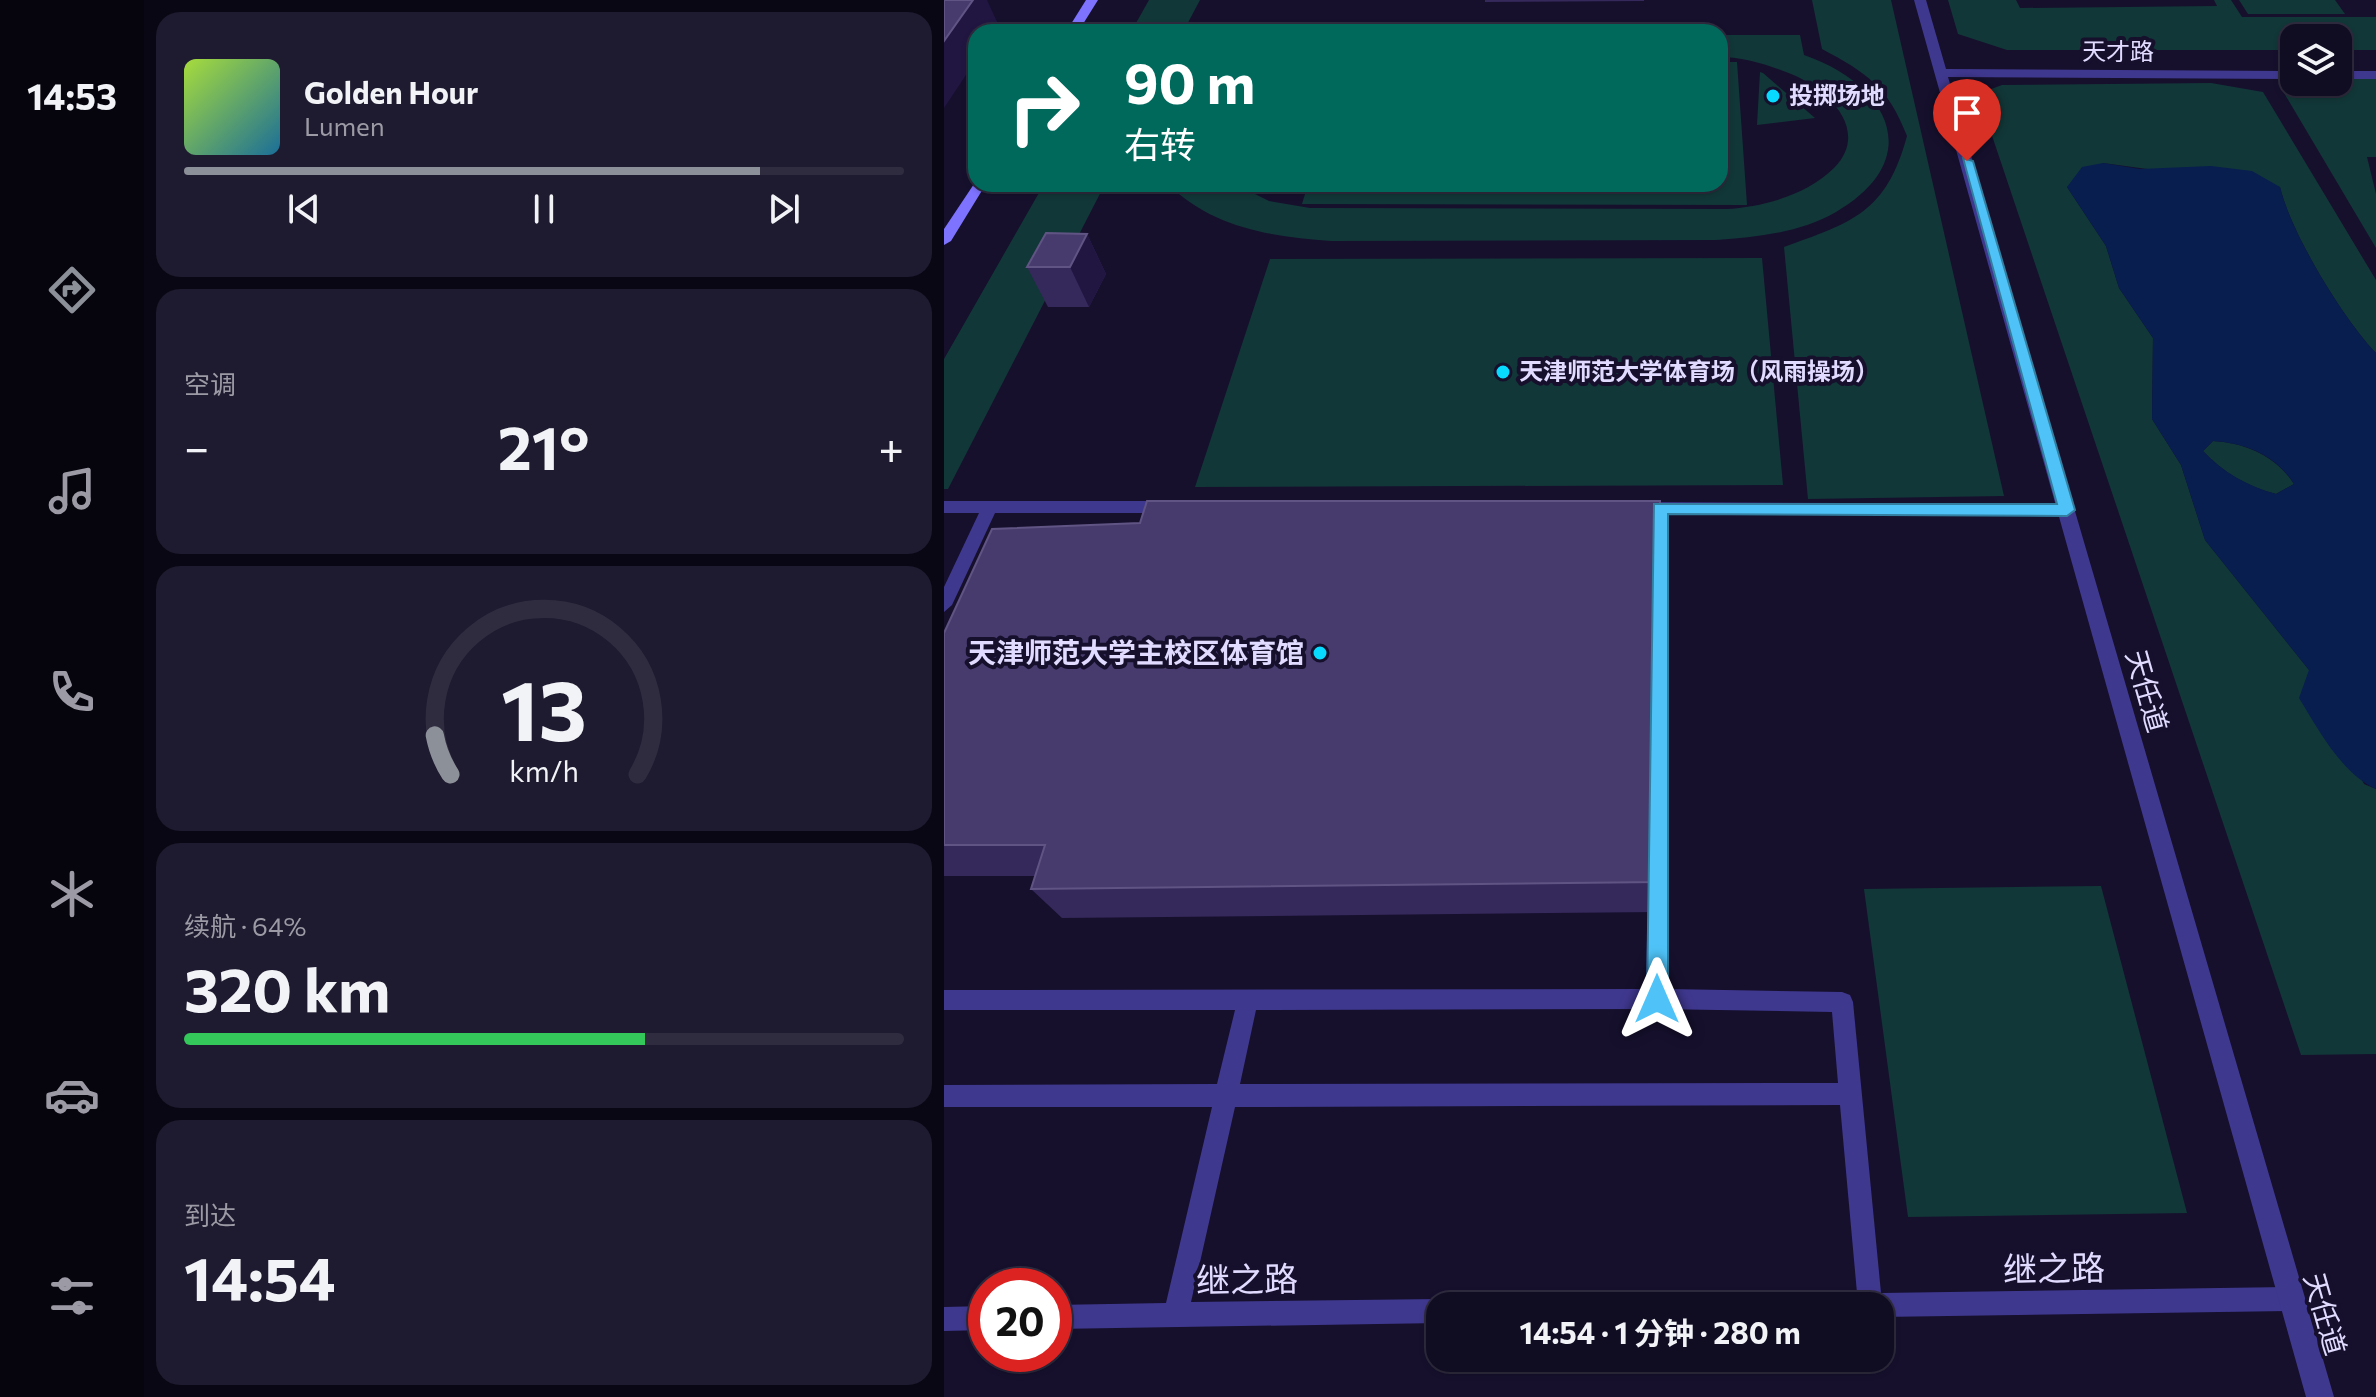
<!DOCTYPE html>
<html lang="zh">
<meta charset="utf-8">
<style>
:root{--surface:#100c22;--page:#1e1a2f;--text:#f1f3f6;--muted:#9c9ba5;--line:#302c40;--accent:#8c9099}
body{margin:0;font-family:Commissioner,"Noto Sans SC",sans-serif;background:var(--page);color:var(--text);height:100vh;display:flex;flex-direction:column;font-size:30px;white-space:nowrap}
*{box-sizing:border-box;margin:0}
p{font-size:26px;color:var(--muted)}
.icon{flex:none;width:44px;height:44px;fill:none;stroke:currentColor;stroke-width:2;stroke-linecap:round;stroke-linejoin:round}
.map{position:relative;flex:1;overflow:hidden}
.side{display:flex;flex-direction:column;gap:12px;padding:12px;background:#090713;width:800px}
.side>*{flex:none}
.hud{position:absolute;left:24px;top:24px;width:760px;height:168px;border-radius:24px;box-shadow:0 2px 6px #0004,0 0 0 2px var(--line);background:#00695c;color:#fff;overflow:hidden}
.fabs{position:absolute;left:1336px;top:24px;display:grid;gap:16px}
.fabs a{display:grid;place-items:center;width:72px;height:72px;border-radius:16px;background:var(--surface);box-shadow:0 2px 6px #0004,0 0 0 2px var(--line);font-size:40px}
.speed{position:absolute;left:24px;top:1268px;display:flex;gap:16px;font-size:40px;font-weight:700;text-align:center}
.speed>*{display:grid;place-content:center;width:104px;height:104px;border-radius:50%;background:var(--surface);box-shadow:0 2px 6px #0004,0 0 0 2px var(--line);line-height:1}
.speed .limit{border:12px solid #d22;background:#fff;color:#111}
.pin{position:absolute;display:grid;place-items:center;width:68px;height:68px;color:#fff;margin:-82px -34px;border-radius:50% 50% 50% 0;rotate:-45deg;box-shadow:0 0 8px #0007}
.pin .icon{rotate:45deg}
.me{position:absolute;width:88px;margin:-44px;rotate:0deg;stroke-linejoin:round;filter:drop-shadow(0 0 6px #0008)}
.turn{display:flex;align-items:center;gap:28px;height:168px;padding:0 24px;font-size:36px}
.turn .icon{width:104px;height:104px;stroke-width:2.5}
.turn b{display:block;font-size:56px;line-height:68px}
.big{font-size:60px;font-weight:700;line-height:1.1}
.side .tile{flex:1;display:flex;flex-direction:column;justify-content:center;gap:12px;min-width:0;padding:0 28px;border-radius:24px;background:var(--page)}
.side .dial{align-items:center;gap:0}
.dial svg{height:208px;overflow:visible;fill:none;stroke:var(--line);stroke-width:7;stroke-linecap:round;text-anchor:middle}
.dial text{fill:var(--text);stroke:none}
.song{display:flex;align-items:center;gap:24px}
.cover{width:96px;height:96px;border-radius:12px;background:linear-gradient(135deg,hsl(80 70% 55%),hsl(200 70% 35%))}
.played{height:8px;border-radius:4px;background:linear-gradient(90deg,var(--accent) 80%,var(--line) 80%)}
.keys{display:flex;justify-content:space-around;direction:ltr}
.heat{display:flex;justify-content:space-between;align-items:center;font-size:44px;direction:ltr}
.charge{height:12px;border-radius:6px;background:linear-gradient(90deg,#34c759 64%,var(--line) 0)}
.trip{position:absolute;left:482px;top:1292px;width:468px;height:80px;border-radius:24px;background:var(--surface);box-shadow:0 2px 6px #0004,0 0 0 2px var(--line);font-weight:700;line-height:80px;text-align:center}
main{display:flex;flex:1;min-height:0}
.dock{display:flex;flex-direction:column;width:144px;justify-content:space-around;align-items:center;background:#06050e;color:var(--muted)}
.dock .icon{width:56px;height:56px}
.dock .selected{color:var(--accent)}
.dock b{font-size:36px;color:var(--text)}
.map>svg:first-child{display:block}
</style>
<main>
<nav class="dock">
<b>14:53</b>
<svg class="icon selected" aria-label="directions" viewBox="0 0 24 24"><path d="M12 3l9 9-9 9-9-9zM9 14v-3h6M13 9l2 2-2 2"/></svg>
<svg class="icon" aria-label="music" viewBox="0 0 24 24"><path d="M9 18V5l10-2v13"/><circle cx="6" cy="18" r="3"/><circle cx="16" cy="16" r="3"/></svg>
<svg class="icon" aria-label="phone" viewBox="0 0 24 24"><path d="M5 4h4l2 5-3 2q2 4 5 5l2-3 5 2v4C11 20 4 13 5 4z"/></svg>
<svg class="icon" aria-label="climate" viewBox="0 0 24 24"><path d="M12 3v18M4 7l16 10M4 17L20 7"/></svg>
<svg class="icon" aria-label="car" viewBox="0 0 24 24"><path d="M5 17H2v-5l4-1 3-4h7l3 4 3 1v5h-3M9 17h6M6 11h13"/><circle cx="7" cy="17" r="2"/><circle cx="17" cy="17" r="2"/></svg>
<svg class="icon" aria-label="filters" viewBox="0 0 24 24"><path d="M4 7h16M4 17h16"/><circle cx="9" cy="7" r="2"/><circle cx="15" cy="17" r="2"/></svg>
</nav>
<section class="side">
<div class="tile">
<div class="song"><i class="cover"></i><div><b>Golden Hour</b><p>Lumen</p></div></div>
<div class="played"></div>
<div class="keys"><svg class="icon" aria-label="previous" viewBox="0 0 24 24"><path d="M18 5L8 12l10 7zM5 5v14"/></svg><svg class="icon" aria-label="pause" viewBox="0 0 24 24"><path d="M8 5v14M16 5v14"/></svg><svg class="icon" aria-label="next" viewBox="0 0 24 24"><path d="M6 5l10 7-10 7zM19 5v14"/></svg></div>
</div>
<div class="tile"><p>空调</p>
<div class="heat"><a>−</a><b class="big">21°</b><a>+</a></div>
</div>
<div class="tile dial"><svg viewBox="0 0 100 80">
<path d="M14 69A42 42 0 1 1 86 69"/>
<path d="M14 69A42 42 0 0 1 8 54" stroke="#8c9099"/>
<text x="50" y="56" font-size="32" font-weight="700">13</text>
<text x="50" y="72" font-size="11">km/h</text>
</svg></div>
<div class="tile"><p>续航 · 64%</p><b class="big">320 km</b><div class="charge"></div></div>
<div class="tile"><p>到达</p><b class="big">14:54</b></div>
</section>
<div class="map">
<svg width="1432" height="1397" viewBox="0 0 1432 1397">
<rect width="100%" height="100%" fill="#16102d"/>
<path fill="#123738" d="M205,0H256L239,32H187Z
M868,0H947L1060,496L864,499L840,247C909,222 942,213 963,136C944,87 923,73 878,49Z
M1004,0H1072L1076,8L1273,6L1270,0H1287L1298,17H1432V50H1394V38H1350V50H1063L1014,34Z
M1295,0H1391L1401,14H1304Z
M776,35H856L860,55C944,84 984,158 892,212C856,233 812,237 772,240L387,241C329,237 268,228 224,184H291L325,201L366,208L782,209C819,207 863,195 890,168C929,128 879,85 842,72C821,64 799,57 776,57Z
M776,62H793L803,205L358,204L364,184H776Z
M816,72L819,73L871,118L813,125Z
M1394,79H1432V157H1423L1432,194V248L1340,93L1341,81L1394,82Z
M1267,83L1319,92L1432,280V353C1399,319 1347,233 1336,187L1159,163L1123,187L1162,246L1175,288L1209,338L1208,419L1237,465L1261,540L1365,670L1420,784L1432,789V1054L1357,1055L1034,94L1058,85Z
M100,184H161L4,489H0V359Z
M818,258L839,485L251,487L326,259Z
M1269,441C1302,443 1332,456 1350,484L1332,494C1304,487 1278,472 1259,451Z
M1157,886L1243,1213L964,1217L920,889Z"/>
<path fill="#071e4e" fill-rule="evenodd" d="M1159,163L1196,169L1267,166L1308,171L1336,187C1347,233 1399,319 1432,353V789C1398,774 1374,729 1355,698L1365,670L1261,540L1237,465L1208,419L1209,338L1175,288L1162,246L1123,187L1138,167ZM1269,441C1302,443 1333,456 1350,484L1332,494C1305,487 1278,472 1259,451Z"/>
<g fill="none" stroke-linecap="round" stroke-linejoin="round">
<path fill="#3f388f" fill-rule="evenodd" d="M0,501H224L232,507L224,513H51L8,605L0,612V587L35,513H0Z
M693,502L1123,504L1131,510L1123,516L724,514V801L721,807L714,809L707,807L704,801L708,514L687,512L685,508L687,504Z
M714,878L721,880L724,887V989L898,992L906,995L909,1002L937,1293L1348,1287L1357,1290L1360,1299L1357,1308L1348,1311L936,1317V1306H861L864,1297L873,1294L913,1293L896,1105L291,1107L247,1302L496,1299L506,1306H496V1323L110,1329V1305L222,1303L268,1107H0V1085L273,1084L291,1010H0V990L702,989L704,887L707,880ZM713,1009L888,1012L894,1083L296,1084L312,1010Z
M42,1306V1330L0,1331V1307Z"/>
<path fill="#3f388f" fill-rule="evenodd" d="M970,0H982L1002,69L1350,71V79L1004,77L1390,1397H1362Z
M1394,71H1432V79H1394Z"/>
<path fill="#7d73ff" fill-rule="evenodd" d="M142,0H154L134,32H122Z
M32,181V184H42L7,241L0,245V229Z"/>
</g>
<path fill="#35285b" d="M541,0H700V1L541,2Z
M143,234L162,274L145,307H104L83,267Z
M716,501L714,912L118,918L87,889L91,876H0V633Z"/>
<path fill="#211641" d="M29,0H43L55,26L51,32H32V60L0,108V41Z
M143,234L162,274L145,307L126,267Z"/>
<path fill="#473b6d" stroke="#605484" stroke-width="2" d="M0,0H29L0,41Z
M102,233L143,234L126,267H83Z
M203,501H716L713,882L87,889L101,845H0V633L48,529L196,523Z"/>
<path fill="#4fc3f7" stroke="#337fa1" stroke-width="2" d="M1019,158L1029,161L1131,510L1123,516L724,514V999L721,1006L713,1009L706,1006L703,999L710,504H1113Z"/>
<g fill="#08daff" stroke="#16102d" stroke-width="3">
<circle cx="829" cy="96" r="8"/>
<circle cx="559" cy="372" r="8"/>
<circle cx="376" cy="653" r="8"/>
</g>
<g text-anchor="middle" stroke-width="8" stroke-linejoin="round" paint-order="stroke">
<g font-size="24" fill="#e1dcff" stroke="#16102d">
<text x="1174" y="60">天才路</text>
</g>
<g font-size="24" font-weight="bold" fill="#e1dcff" stroke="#16102d" text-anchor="start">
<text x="845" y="104">投掷场地</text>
<text x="575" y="380">天津师范大学体育场（风雨操场）</text>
</g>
<g font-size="28" font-weight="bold" fill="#e1dcff" stroke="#16102d" text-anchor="end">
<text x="360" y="663">天津师范大学主校区体育馆</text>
</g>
<g font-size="28" fill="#e1dcff" stroke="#16102d">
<text transform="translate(1203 691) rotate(74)" y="10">天任道</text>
<text transform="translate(1381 1314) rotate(74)" y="10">天任道</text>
</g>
<g font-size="34" fill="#e1dcff" stroke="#16102d">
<text transform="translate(1110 1269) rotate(-1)" y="12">继之路</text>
<text transform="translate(303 1280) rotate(-1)" y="12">继之路</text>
</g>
</g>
</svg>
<div class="fabs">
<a><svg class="icon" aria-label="layers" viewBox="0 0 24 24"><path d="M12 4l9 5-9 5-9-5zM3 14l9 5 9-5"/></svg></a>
</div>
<div class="speed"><div class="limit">20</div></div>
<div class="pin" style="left:1023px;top:161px;background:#d93025"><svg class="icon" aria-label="arrive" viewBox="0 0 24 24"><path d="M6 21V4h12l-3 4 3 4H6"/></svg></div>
<svg class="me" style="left:713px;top:999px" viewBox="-20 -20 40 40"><path d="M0-17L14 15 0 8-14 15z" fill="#4fc3f7" stroke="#fff" stroke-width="4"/></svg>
<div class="trip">14:54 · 1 分钟 · 280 m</div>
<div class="hud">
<div class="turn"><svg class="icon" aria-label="right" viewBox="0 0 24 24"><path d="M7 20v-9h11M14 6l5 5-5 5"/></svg><div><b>90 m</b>右转</div></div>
</div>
</div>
</main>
